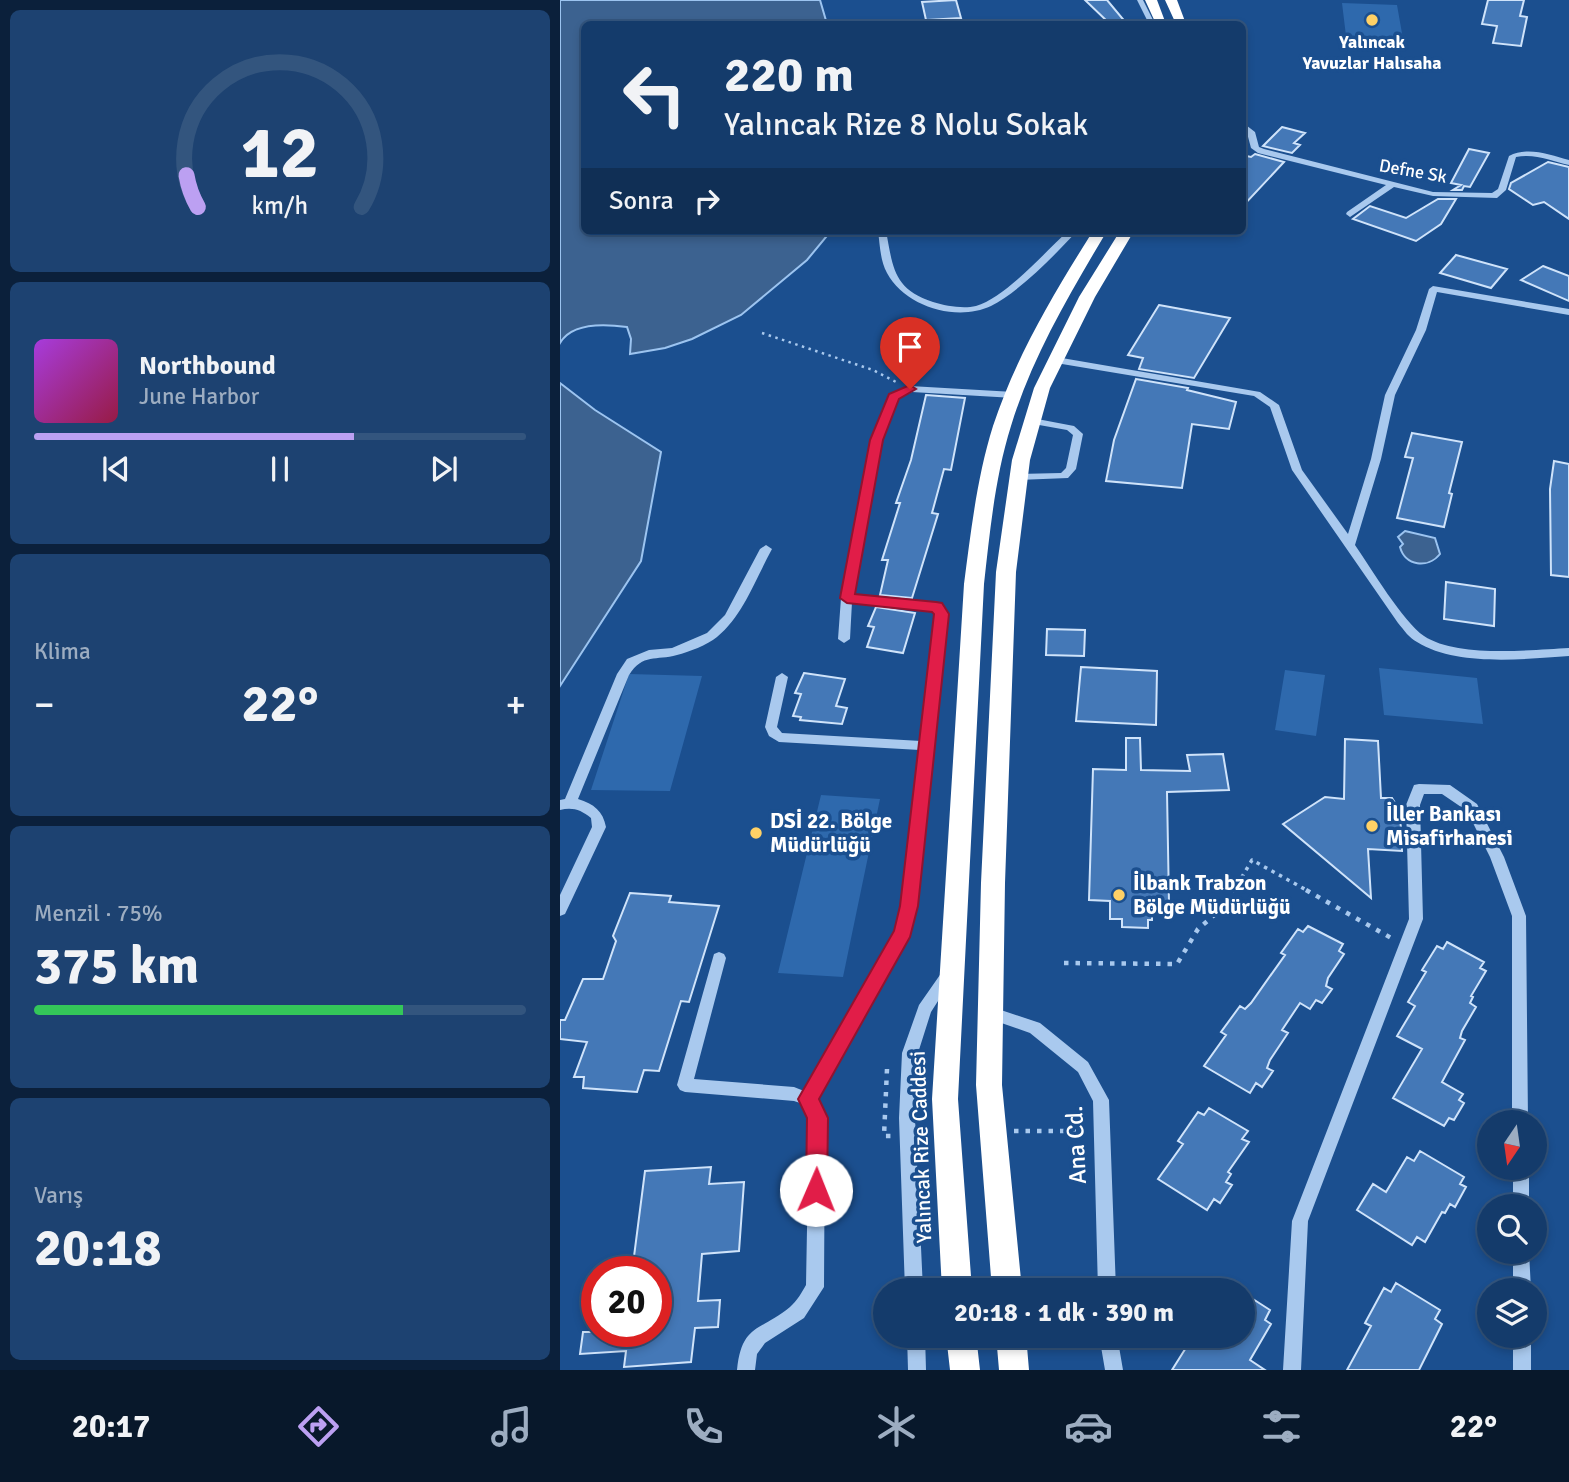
<!DOCTYPE html>
<html lang="tr">
<meta charset="utf-8">
<style>
:root{--surface:#143b6b;--page:#1d4271;--text:#f1f3f6;--muted:#9dadc1;--line:#33557e;--accent:#bca0f2}
body{margin:0;font-family:Signika,sans-serif;background:var(--page);color:var(--text);height:100vh;display:flex;flex-direction:column;font-size:26px;white-space:nowrap}
*{box-sizing:border-box;margin:0}
p{font-size:23px;color:var(--muted)}
.icon{flex:none;width:38px;height:38px;fill:none;stroke:currentColor;stroke-width:2;stroke-linecap:round;stroke-linejoin:round}
.map{position:relative;flex:1;overflow:hidden}
.side{display:flex;flex-direction:column;gap:10px;padding:10px;background:#0b203b;width:560px}
.side>*{flex:none}
.hud{position:absolute;left:21px;top:21px;width:665px;height:214px;border-radius:10px;box-shadow:0 4px 10px #0003,0 0 0 2px var(--line);background:#143b6b;color:var(--text);overflow:hidden}
.needle{width:46px;rotate:193deg}
.tools{position:absolute;left:917px;top:1110px;display:grid;gap:14px}
.tools a{display:grid;place-items:center;width:70px;height:70px;border-radius:50%;background:var(--surface);box-shadow:0 4px 10px #0003,0 0 0 2px var(--line);font-size:35px}
.speed{position:absolute;left:21px;top:1256px;display:flex;gap:14px;font-size:35px;font-weight:700;text-align:center}
.speed>*{display:grid;place-content:center;width:91px;height:91px;border-radius:50%;background:var(--surface);box-shadow:0 4px 10px #0003,0 0 0 2px var(--line);line-height:1}
.speed .limit{border:10px solid #d22;background:#fff;color:#111}
.pin{position:absolute;display:grid;place-items:center;width:60px;height:60px;color:#fff;margin:-72px -30px;border-radius:50% 50% 50% 0;rotate:-45deg;box-shadow:0 0 7px #0007}
.pin .icon{rotate:45deg}
.me{position:absolute;width:77px;margin:-38px;rotate:1deg;stroke-linejoin:round;filter:drop-shadow(0 0 5px #0008)}
.turn{display:flex;align-items:center;gap:24px;height:147px;padding:0 28px;font-size:32px}
.turn .icon{width:91px;height:91px;stroke-width:2.5}
.turn b{display:block;font-size:49px;line-height:60px}
.then{display:flex;align-items:center;height:66px;padding:0 28px;background:#0003;gap:14px;font-size:26px}
.big{font-size:52px;font-weight:700;line-height:1.1}
.side .card{flex:1;display:flex;flex-direction:column;justify-content:center;gap:10px;min-width:0;padding:0 24px;border-radius:10px;background:var(--page)}
.side .dial{align-items:center;gap:0}
.dial svg{height:182px;overflow:visible;fill:none;stroke:var(--line);stroke-width:7;stroke-linecap:round;text-anchor:middle}
.dial text{fill:var(--text);stroke:none}
.song{display:flex;align-items:center;gap:21px}
.cover{width:84px;height:84px;border-radius:10px;background:linear-gradient(135deg,hsl(280 70% 55%),hsl(340 70% 35%))}
.played{height:7px;border-radius:4px;background:linear-gradient(90deg,var(--accent) 65%,var(--line) 65%)}
.keys{display:flex;justify-content:space-around;direction:ltr}
.heat{display:flex;justify-content:space-between;align-items:center;font-size:38px;direction:ltr}
.charge{height:10px;border-radius:5px;background:linear-gradient(90deg,#34c759 75%,var(--line) 0)}
.trip{position:absolute;left:313px;top:1278px;width:382px;height:70px;border-radius:35px;background:var(--surface);box-shadow:0 4px 10px #0003,0 0 0 2px var(--line);font-weight:700;line-height:70px;text-align:center}
.menu{display:flex;height:112px;justify-content:space-around;align-items:center;background:#08182b;color:var(--muted)}
.menu .icon{width:49px;height:49px}
.menu .on{color:var(--accent)}
.menu b{font-size:32px;color:var(--text)}
main{display:flex;flex:1;min-height:0}
.map>svg:first-child{display:block}
</style>
<main>
<section class="side">
<div class="card dial"><svg viewBox="0 0 100 80">
<path d="M14 69A42 42 0 1 1 86 69"/>
<path d="M14 69A42 42 0 0 1 9 55" stroke="#bca0f2"/>
<text x="50" y="56" font-size="32" font-weight="700">12</text>
<text x="50" y="72" font-size="11">km/h</text>
</svg></div>
<div class="card">
<div class="song"><i class="cover"></i><div><b>Northbound</b><p>June Harbor</p></div></div>
<div class="played"></div>
<div class="keys"><svg class="icon" aria-label="previous" viewBox="0 0 24 24"><path d="M18 5L8 12l10 7zM5 5v14"/></svg><svg class="icon" aria-label="pause" viewBox="0 0 24 24"><path d="M8 5v14M16 5v14"/></svg><svg class="icon" aria-label="next" viewBox="0 0 24 24"><path d="M6 5l10 7-10 7zM19 5v14"/></svg></div>
</div>
<div class="card"><p>Klima</p>
<div class="heat"><a>−</a><b class="big">22°</b><a>+</a></div>
</div>
<div class="card"><p>Menzil · 75%</p><b class="big">375 km</b><div class="charge"></div></div>
<div class="card"><p>Varış</p><b class="big">20:18</b></div>
</section>
<div class="map">
<svg width="1009" height="1370" viewBox="0 0 1009 1370">
<rect width="100%" height="100%" fill="#1b4f8f"/>
<path fill="#2e69ad" d="M782,3L837,5L843,39L786,36Z
M819,668L917,678L923,724L824,715Z
M725,670L765,675L756,736L715,730Z
M69,674L142,676L110,791L31,790Z
M261,795L320,799L283,977L218,973Z"/>
<path fill="#3c6290" stroke="#9cc4f0" stroke-width="2" d="M0,0H260L267,24H24V231H271L247,260L181,315L132,339L105,348L70,354L71,339L67,327C46,324 12,322 0,343Z
M0,383L35,410L101,452L81,561L0,686Z
M845,531L875,538L880,554C868,569 845,566 840,547L843,544L838,537Z"/>
<path fill="#4478b7" stroke="#cfe3fa" stroke-width="2" d="M396,0L401,18L366,20L362,2Z
M525,0H547L567,24H550Z
M928,0H964L960,16L967,17L961,46L933,43L937,26L922,24Z
M722,127L745,133L734,143L740,145L732,153L703,146Z
M909,149L929,153L910,187L904,186L902,190H893L901,185L891,183Z
M695,154L724,162L682,207V155L691,157Z
M988,162L1009,167V219L984,202L973,205L949,189L951,183Z
M878,199H896L881,224L856,241L793,219L810,206L846,218Z
M896,255L947,269L931,288L880,273Z
M983,266L1009,276V301L961,280Z
M599,305L670,318L634,378L579,369L583,358L568,355Z
M576,379L628,388L627,390L676,402L669,429L632,424L622,488L546,481L554,440Z
M366,395L405,398L391,470L384,469L372,513L378,514L352,598L320,595L328,560H322L340,503H336L351,460Z
M852,433L902,442L889,493L892,494L884,527L837,518L853,458L845,457Z
M994,461L1009,464V577L991,575L990,489Z
M886,582L935,589L934,626L884,619Z
M316,607L355,613L343,653L307,647L314,627L308,626Z
M487,629L525,630L524,656L486,655Z
M521,667L597,671L596,725L516,721Z
M244,673L285,679L276,706L287,708L282,724L240,720L241,717L233,716L241,694L235,693Z
M566,738H580L581,770L630,771L627,755L663,754L669,790L607,792L609,903L592,902V920H588V928L562,927V919H550V901L529,900L533,769L566,770Z
M785,739L818,741L821,798H832L840,811L842,851L808,849L811,898L723,824L765,797L784,799Z
M70,893L111,896L109,902L159,906L129,1002L121,1001L99,1071L84,1070L77,1092L23,1088L24,1077H14L27,1042L0,1039V1020H5L23,979H43L56,941L53,936Z
M748,926L783,944L779,951L784,954L768,978L766,986L772,989L762,1003L756,1000L750,1009L740,1003L722,1030L728,1033L710,1060L707,1068L713,1071L702,1087L696,1083L690,1093L644,1066L666,1035L661,1032L680,1006L685,1009L691,1003L725,955L721,953L738,929L743,932Z
M887,942L924,962L920,968L926,971L911,996L913,997L910,1003L916,1007L902,1031L900,1038L905,1040L882,1082L903,1094L899,1100L904,1103L894,1120L889,1118L884,1126L833,1098L862,1049L837,1036L855,1006L848,1002L866,972L862,970L877,946L883,949Z
M649,1108L688,1131L682,1139L689,1142L668,1172L671,1174L666,1182L672,1185L660,1203L654,1199L647,1210L598,1179L623,1144L618,1141L638,1112L644,1115Z
M860,1151L904,1177L900,1184L906,1187L895,1207L890,1204L885,1213L882,1212L865,1242L857,1237L852,1245L797,1210L813,1184L826,1192L847,1157L854,1161Z
M151,1167L149,1184L184,1182L179,1251L142,1254L138,1301L160,1300L158,1327L135,1328L131,1362L64,1367L66,1351L20,1354L23,1332H96V1272H72L85,1171Z
M836,1283L880,1310L875,1319L882,1324L859,1370H787L811,1326L805,1323L824,1288L831,1292Z
M682,1292L710,1310L705,1320L711,1324L690,1360L705,1370H612L634,1335H682Z"/>
<g fill="none" stroke-linecap="round" stroke-linejoin="round">
<path stroke="#a9c9ee" stroke-width="2.5" stroke-dasharray="2.5 4.5" stroke-linecap="butt" d="M202,333L313,370L338,383"/>
<path stroke="#a9c9ee" stroke-width="3.5" stroke-dasharray="3.5 5" stroke-linecap="butt" d="M673,892L692,860L750,892"/>
<path stroke="#a9c9ee" stroke-width="4.5" stroke-dasharray="4.5 7" stroke-linecap="butt" d="M746,890L833,939
M504,963L617,964L638,929L665,906L674,890
M327,1069L324,1136H331
M454,1131H523"/>
<path fill="#a9c9ee" fill-rule="evenodd" d="M577,0H583L595,24H589Z
M682,122L695,132L699,147L704,149L873,192L932,193L938,189L949,156C968,146 990,155 1009,160V165C991,161 975,153 956,157L946,190L937,198L873,196L834,187L790,217L786,214L787,212L826,185L698,153L691,148L687,133L682,128Z
M318,231H326C333,267 333,289 373,302C386,306 403,309 416,306C446,297 484,253 508,231H517C496,254 459,292 431,306C397,322 345,307 327,273C320,260 320,245 318,231Z
M873,286L1009,309V315L877,292L866,330L835,395L821,459L795,545C811,568 843,622 864,636C897,658 970,650 1009,648V656C965,659 897,667 857,642C849,638 844,630 838,623L732,470L710,407L694,396L496,363L491,360L496,357L700,392L719,405L742,470L788,534L811,459L825,395L856,330L869,289Z
M350,386L454,392L459,395L454,398L352,392L338,399L321,440L293,595L376,603L380,604L387,614L356,906L348,936L256,1099L265,1118L264,1287L244,1318L205,1343L197,1354L195,1370H177C182,1323 200,1332 230,1307C237,1301 242,1292 246,1285L249,1118L243,1104L234,1101L125,1092L120,1090L117,1085L154,954L159,952L164,954L166,958L134,1079L234,1087L244,1091L336,931L342,906L360,750L219,742L209,736L205,727L216,677L222,673L228,677L217,727L222,733L361,741L375,614L372,611L292,602L290,639L284,643L278,639L281,598L311,440L331,395Z
M472,418L514,426L523,434L516,469L508,478L458,480L453,477L458,474L501,473L506,468L513,435L507,430L468,423V419Z
M206,545L212,549C196,578 183,616 157,637C147,645 129,652 117,655C96,661 83,653 69,675L18,799C34,804 43,811 46,827L5,914L0,916V895L32,827L31,818C21,810 13,807 0,810V800L5,799L57,674L67,659L89,650L112,648L147,633L165,615L200,549Z
M859,784L890,785L917,804L944,857L966,916L968,1122H952V916L930,857L907,811L882,794H864L860,805L863,919L748,1221L741,1370H723L732,1221L849,919L846,805L854,785Z
M387,970L392,972L394,976L371,1012L358,1053L355,1118L363,1290H345L339,1118L342,1053L359,1005L382,972Z
M432,1007L480,1023L528,1062L549,1100L556,1290H538L533,1101L518,1072L470,1033L427,1018L425,1013L427,1008Z
M953,1167H969V1206H953Z
M953,1251H969L971,1290H953Z
M347,1335H365L366,1370H348Z
M539,1335H557L563,1370H545Z
M953,1335H971V1370H953Z"/>
<path fill="#fff" fill-rule="evenodd" d="M585,0H597L606,24H596Z
M605,0H617L626,24H616Z
M533,231H547C510,293 472,357 451,426C435,477 430,531 424,584L398,1099L412,1290H382L372,1099L404,584C411,531 417,477 433,426C456,356 494,293 533,231Z
M560,231H574L535,297L490,388L470,460L456,572L445,883L442,1085L462,1290H432L416,1085L421,883L436,572L452,460L474,388L519,297Z
M386,1335H416L420,1370H390Z
M436,1335H466L469,1370H439Z"/>
</g>
<path fill="#e11d48" stroke="#92132f" stroke-width="2" d="M350,385L356,389L339,399L323,440L295,594L376,602L382,603L389,614L358,906L350,937L259,1099L268,1118L267,1190L264,1197L256,1200L249,1197L246,1190L247,1118L238,1099L334,931L340,906L374,614L372,612L287,603L280,598L310,440L329,394Z"/>
<g fill="#ffd166" stroke="#1b4f8f" stroke-width="2.5">
<circle cx="812" cy="20" r="7"/>
<circle cx="812" cy="826" r="7"/>
<circle cx="196" cy="833" r="7"/>
<circle cx="559" cy="895" r="7"/>
</g>
<g text-anchor="middle" stroke-width="7" stroke-linejoin="round" paint-order="stroke">
<g font-size="18" font-weight="bold" fill="#fff" stroke="#1b4f8f">
<text x="812" y="48">Yalıncak<tspan x="812" dy="21">Yavuzlar Halısaha</tspan></text>
</g>
<g font-size="18" fill="#fff" stroke="#1b4f8f">
<text transform="translate(853 171) rotate(10)" y="6">Defne Sk</text>
</g>
<g font-size="21" font-weight="bold" fill="#fff" stroke="#1b4f8f" text-anchor="start">
<text x="826" y="821">İller Bankası<tspan x="826" dy="24">Misafirhanesi</tspan></text>
<text x="210" y="828">DSİ 22. Bölge<tspan x="210" dy="24">Müdürlüğü</tspan></text>
<text x="573" y="890">İlbank Trabzon<tspan x="573" dy="24">Bölge Müdürlüğü</tspan></text>
</g>
<g font-size="21" fill="#fff" stroke="#1b4f8f">
<text transform="translate(361 1147) rotate(-92)" y="7">Yalıncak Rize Caddesi</text>
</g>
<g font-size="24" fill="#fff" stroke="#1b4f8f">
<text transform="translate(516 1145) rotate(-93)" y="8">Ana Cd.</text>
</g>
</g>
</svg>
<div class="tools">
<a><svg class="needle" viewBox="-14 -14 28 28"><path d="M0-13l5 13h-10z" fill="#e53935"/><path d="M0 13l5-13h-10z" fill="#9dadc1"/></svg></a>
<a><svg class="icon" aria-label="search" viewBox="0 0 24 24"><circle cx="10" cy="10" r="6"/><path d="M15 15l6 6"/></svg></a>
<a><svg class="icon" aria-label="layers" viewBox="0 0 24 24"><path d="M12 4l9 5-9 5-9-5zM3 14l9 5 9-5"/></svg></a>
</div>
<div class="speed"><div class="limit">20</div></div>
<div class="pin" style="left:350px;top:389px;background:#d93025"><svg class="icon" aria-label="arrive" viewBox="0 0 24 24"><path d="M6 21V4h12l-3 4 3 4H6"/></svg></div>
<svg class="me" style="left:256px;top:1190px" viewBox="-20 -20 40 40"><circle r="19" fill="#fff"/><path d="M0-13L10 11 0 6-10 11z" fill="#e11d48"/></svg>
<div class="trip">20:18 · 1 dk · 390 m</div>
<div class="hud">
<div class="turn"><svg class="icon" aria-label="left" viewBox="0 0 24 24"><path d="M17 20v-9H6M10 6l-5 5 5 5"/></svg><div><b>220 m</b>Yalıncak Rize 8 Nolu Sokak</div></div>
<div class="then">Sonra<svg class="icon" aria-label="right" viewBox="0 0 24 24"><path d="M7 20v-9h11M14 6l5 5-5 5"/></svg></div>
</div>
</div>
</main>
<nav class="menu">
<b>20:17</b>
<svg class="icon on" aria-label="directions" viewBox="0 0 24 24"><path d="M12 3l9 9-9 9-9-9zM9 14v-3h6M13 9l2 2-2 2"/></svg>
<svg class="icon" aria-label="music" viewBox="0 0 24 24"><path d="M9 18V5l10-2v13"/><circle cx="6" cy="18" r="3"/><circle cx="16" cy="16" r="3"/></svg>
<svg class="icon" aria-label="phone" viewBox="0 0 24 24"><path d="M5 4h4l2 5-3 2q2 4 5 5l2-3 5 2v4C11 20 4 13 5 4z"/></svg>
<svg class="icon" aria-label="climate" viewBox="0 0 24 24"><path d="M12 3v18M4 7l16 10M4 17L20 7"/></svg>
<svg class="icon" aria-label="car" viewBox="0 0 24 24"><path d="M5 17H2v-5l4-1 3-4h7l3 4 3 1v5h-3M9 17h6M6 11h13"/><circle cx="7" cy="17" r="2"/><circle cx="17" cy="17" r="2"/></svg>
<svg class="icon" aria-label="filters" viewBox="0 0 24 24"><path d="M4 7h16M4 17h16"/><circle cx="9" cy="7" r="2"/><circle cx="15" cy="17" r="2"/></svg>
<b>22°</b>
</nav>
